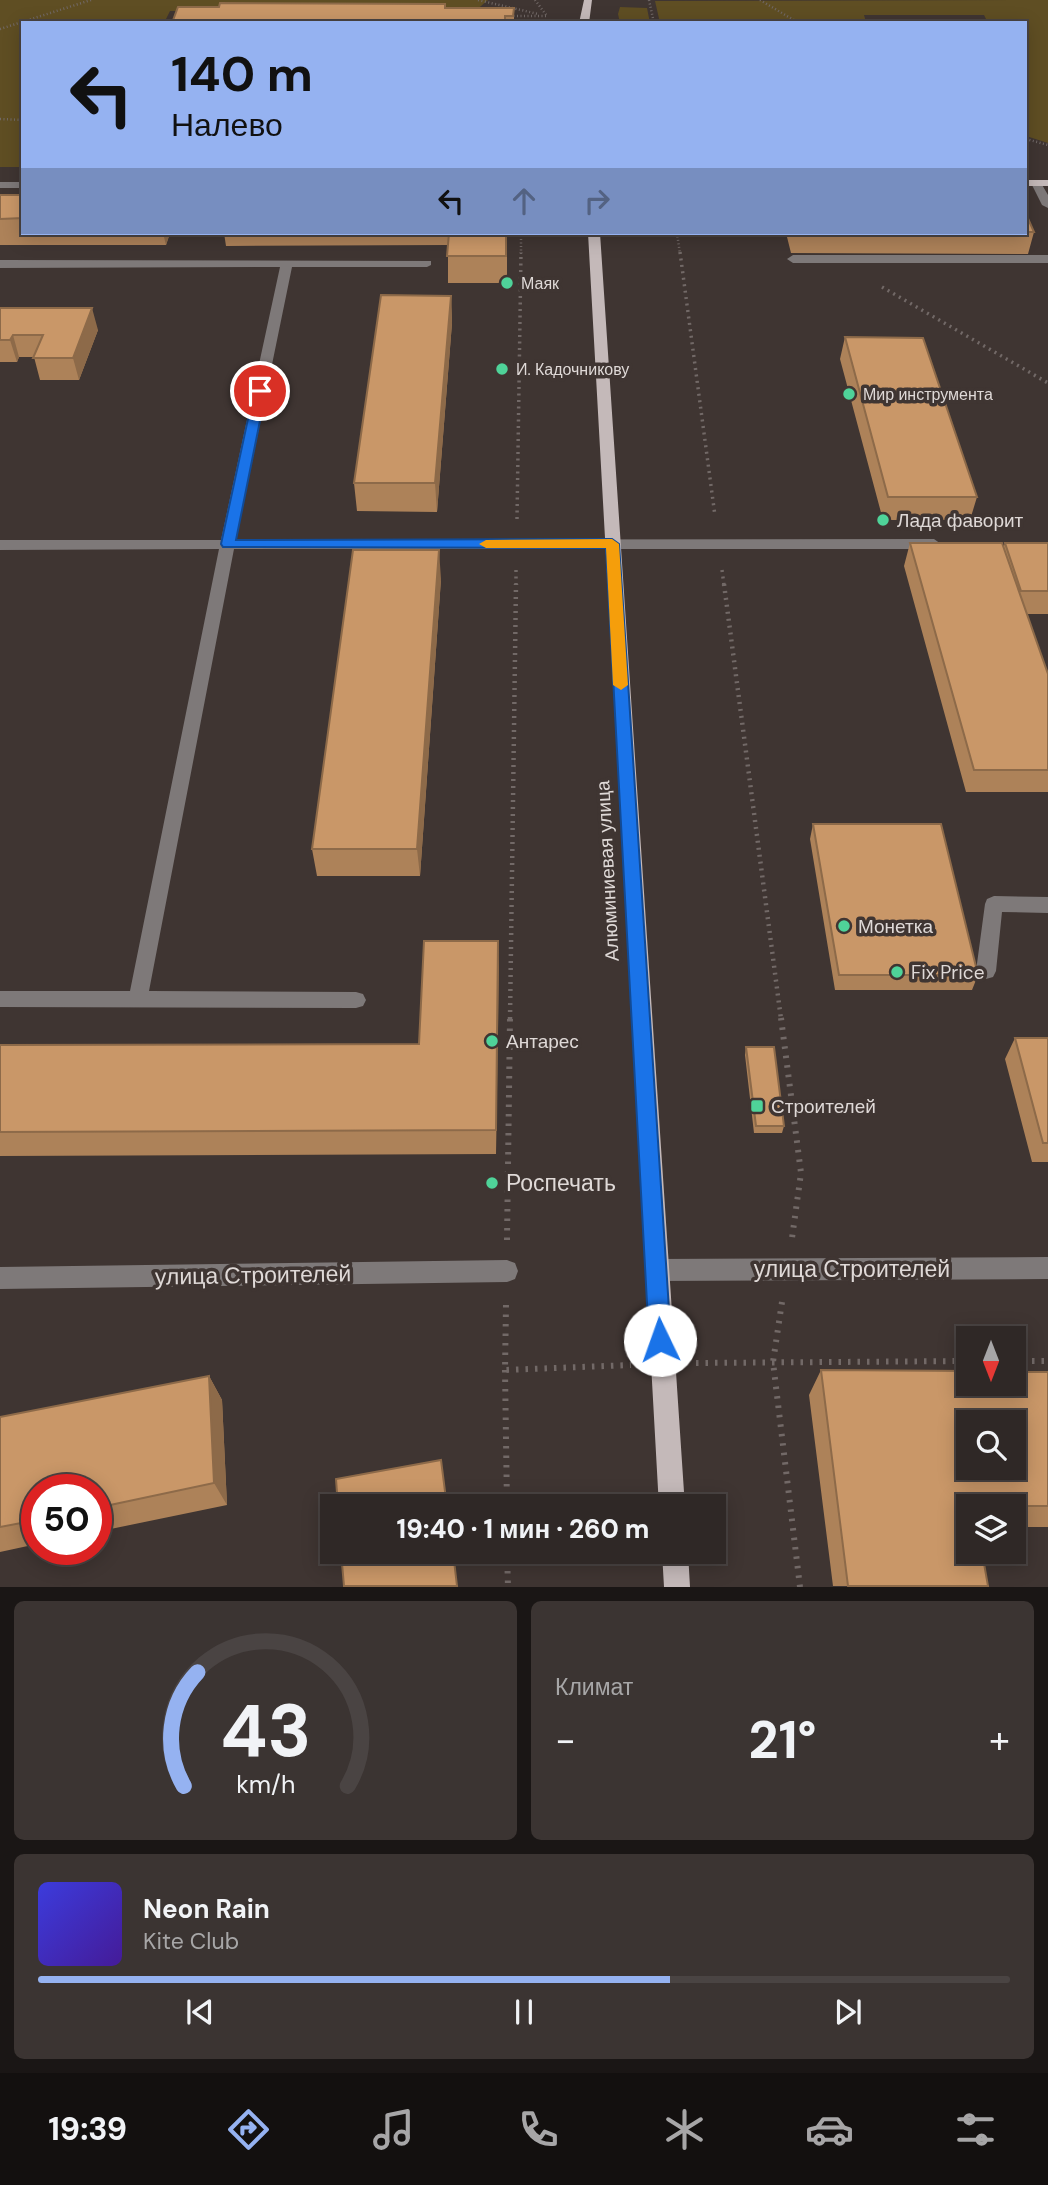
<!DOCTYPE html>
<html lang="ru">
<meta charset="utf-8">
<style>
:root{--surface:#2f2826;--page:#3b3432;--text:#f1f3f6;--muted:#a7a6a7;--line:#4a4443;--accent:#95b2f1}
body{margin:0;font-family:"DM Sans",sans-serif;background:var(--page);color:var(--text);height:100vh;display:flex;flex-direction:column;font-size:26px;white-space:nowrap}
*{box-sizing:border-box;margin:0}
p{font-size:23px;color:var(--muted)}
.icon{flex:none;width:38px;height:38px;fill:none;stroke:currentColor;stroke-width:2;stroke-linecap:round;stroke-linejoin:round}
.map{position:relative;height:1587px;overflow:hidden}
.panel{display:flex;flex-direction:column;gap:14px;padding:14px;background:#1a1615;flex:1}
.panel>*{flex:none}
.hud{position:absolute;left:21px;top:21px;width:1006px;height:214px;border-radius:0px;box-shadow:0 4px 18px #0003,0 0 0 2px var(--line);background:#95b2f1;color:#111;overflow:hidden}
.needle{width:46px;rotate:180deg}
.tools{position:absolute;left:956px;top:1326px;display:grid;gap:14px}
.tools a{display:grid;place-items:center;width:70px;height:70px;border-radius:0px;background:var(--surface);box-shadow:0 4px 18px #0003,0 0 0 2px var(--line);font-size:35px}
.speed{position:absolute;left:21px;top:1474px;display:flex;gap:14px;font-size:35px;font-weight:700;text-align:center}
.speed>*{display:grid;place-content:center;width:91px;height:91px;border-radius:50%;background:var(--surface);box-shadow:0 4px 18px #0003,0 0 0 2px var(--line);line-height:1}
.speed .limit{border:10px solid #d22;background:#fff;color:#111}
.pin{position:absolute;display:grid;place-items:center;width:60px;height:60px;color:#fff;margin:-30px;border:4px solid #fff;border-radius:50%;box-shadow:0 2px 7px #0007}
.me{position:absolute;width:77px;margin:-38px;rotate:357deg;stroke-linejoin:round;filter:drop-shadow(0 0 5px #0008)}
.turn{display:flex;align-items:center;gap:24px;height:147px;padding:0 35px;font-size:32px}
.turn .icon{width:91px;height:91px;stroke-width:2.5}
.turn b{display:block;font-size:49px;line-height:60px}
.lanes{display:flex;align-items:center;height:66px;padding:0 35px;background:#0003;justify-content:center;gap:35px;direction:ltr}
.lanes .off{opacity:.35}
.big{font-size:52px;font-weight:800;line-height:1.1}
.panel .card{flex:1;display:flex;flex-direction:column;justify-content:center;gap:10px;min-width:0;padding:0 24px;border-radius:10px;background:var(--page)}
.panel .dial{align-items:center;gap:0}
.dial svg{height:182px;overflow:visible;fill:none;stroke:var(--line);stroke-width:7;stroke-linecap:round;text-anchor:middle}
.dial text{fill:var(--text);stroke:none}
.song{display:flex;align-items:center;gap:21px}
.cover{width:84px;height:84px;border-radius:10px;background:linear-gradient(135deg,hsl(240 70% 55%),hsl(260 70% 35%))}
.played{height:7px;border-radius:4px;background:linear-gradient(90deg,var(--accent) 65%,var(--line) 65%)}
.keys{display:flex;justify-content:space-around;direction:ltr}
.heat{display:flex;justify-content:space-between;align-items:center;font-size:38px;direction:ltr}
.panel .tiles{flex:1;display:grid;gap:14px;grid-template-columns:1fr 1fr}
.card:last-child{grid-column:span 2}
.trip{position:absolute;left:320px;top:1494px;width:406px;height:70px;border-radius:0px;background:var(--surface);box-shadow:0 4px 18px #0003,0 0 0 2px var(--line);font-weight:800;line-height:70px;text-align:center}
.tab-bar{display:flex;height:112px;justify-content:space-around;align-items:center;background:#13100f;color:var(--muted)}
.tab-bar .icon{width:49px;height:49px}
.tab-bar .on{color:var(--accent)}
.tab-bar b{font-size:32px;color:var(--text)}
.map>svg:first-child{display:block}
</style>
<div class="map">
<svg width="1048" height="1587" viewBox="0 0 1048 1587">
<rect width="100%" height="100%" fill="#3f3532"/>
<path fill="#5f4e23" d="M0,0H488L474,12L170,11L164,23H23V167H0Z
M1048,0V143L1026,136V23H988L984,15H864L866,22L660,23L655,1Z
M620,7L647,8L650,23H620L618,14Z"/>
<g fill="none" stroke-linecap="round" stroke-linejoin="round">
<path stroke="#726967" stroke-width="2.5" stroke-dasharray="1 2.5" stroke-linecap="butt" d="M478,0L538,14
M535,0L547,16
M649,0L654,23
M760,0L797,22
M510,16H547
M0,29L91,0
M0,119L23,120
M1026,139L1048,145
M677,233L680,254
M521,254V233"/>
<path stroke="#726967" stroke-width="3.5" stroke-dasharray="2 4.5" stroke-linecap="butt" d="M680,252L715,516
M882,287L1048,383
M517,519L521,252
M722,570L724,585
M516,585V570"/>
<path stroke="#726967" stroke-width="4.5" stroke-dasharray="2 5" stroke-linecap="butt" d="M724,584L781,1019
M510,1019L516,584"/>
<path stroke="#726967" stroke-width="6" stroke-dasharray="2.5 7" stroke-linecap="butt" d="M781,1018L801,1173L792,1238
M507,1240L510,1018
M782,1302L773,1362L800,1587
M506,1305L505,1370L631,1365
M1013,1361H1048
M696,1363L968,1361
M505,1370L507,1507
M507,1552L508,1587"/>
<path fill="#7e7979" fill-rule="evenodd" d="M1032,181L1041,183L1048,195V208L1042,205L1031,183Z
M0,182H23V188H0Z
M1048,255V263H793L787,259L793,255Z
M0,260L431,261V265L427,267H292L236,540L934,539L941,544L934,549H234L149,991L356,992L363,994L366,1000L363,1006L356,1008L0,1007V991H130L219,549L0,550V540H221L280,267L0,268Z
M994,896L1048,897V913L1002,912L996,971L993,977L986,979L979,977L976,971L985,904L987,899Z
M1048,1257V1279L656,1281L648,1278L645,1270L648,1262L656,1259Z
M507,1260L515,1263L518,1271L515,1279L507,1282L0,1289V1267Z"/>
<path fill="#c4b9b9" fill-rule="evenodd" d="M584,0H592L589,23H579Z
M1026,180H1048V186H1026Z
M588,233H600L685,1507H659Z
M662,1552H688L690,1587H664Z"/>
</g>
<path fill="#ad8259" d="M445,8H514V23H172Z
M0,195H23V233H170L166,245H0Z
M1026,214L1034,232L1028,254L791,253L786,233H1026Z
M224,233H507V283H448V245L226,246Z
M451,296L452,323L437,512L357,511L354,483Z
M0,308L98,330L79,380H40L34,357H19L17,362H0Z
M845,337L977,497L970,520H883L840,359Z
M910,543L1004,546L1005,543H1048V614H1027L1048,674V792H966L904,566Z
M441,579L420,876H317L312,849Z
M813,824L978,975L972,990H835L810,839Z
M498,941L496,1154L0,1156V1045L419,1044Z
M1015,1038H1048V1162H1032L1005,1059Z
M746,1047L784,1126L782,1133H754L745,1055Z
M821,1370L1048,1372V1527H1013V1507H968L988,1586H833L809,1395Z
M209,1376L222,1400L227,1505L96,1532V1489H37V1544L0,1552V1417Z"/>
<path fill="#8d6a49" d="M163,233H170L166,245Z
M451,296L452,323L437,512L435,483Z
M92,308L98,330L79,380L73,358Z
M13,335L19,357L17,362L10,340Z
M439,550L441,579L420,876L417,849Z
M498,941L499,968L496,1154V1130Z
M209,1376L222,1400L227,1505L214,1483Z"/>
<path fill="#c99768" stroke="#8d6a49" stroke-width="2" fill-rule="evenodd" d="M220,3L445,4V8H514L513,16H505V23H172L178,7H219Z
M0,195H23V218L0,219Z
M1026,214L1034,232H1026Z
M449,233H506V256H447Z
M381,295L451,296L435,483H354Z
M0,308H92L73,358H33L43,335H13L10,340H0Z
M845,337L923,338L977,497H888Z
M910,543H1002L1048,674V770H974Z
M1005,543H1048V591H1021Z
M353,550H439L417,849H312Z
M813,824H941L978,975H839Z
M424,941H498L496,1130L0,1132V1045L419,1044Z
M1015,1038H1048V1143H1043Z
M746,1047H774L784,1126H756Z
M821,1370L968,1371V1384H1013V1372H1048V1506H973V1507H968V1552H982L988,1586H848ZM968,1423H1013V1468H968Z
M209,1376L214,1483L96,1508V1489H37V1520L0,1527V1417Z
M441,1460L447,1507H338L336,1479Z
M341,1552H453L457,1586H344Z"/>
<path fill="#1a73e8" stroke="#114b97" stroke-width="2" d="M260,387L266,391L236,540L612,539L619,544L671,1340L667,1348L660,1351L652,1348L649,1340L606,548L223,547L221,544L254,391Z"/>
<path fill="#f59e0b" d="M612,539L619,544L628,685L621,690L613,685L606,548H486L479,544L486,540Z"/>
<g fill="#4fd399" stroke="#3f3532" stroke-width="2.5">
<circle cx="507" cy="283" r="7"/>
<circle cx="502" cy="369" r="7"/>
<circle cx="849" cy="394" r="7"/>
<circle cx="883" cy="520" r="7"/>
<circle cx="844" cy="926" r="7"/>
<circle cx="897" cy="972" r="7"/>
<circle cx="492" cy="1041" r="7"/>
<rect x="750" y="1099" width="14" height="14" rx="3.5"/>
<circle cx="492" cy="1183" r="7"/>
</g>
<g text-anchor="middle" stroke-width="7" stroke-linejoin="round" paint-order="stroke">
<g font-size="16" fill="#dfd9d7" stroke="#3f3532" text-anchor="start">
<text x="521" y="289">Маяк</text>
<text x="516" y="375">И. Кадочникову</text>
<text x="863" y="400">Мир инструмента</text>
</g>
<g font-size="19" fill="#dfd9d7" stroke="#3f3532" text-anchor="start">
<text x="897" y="527">Лада фаворит</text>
<text x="858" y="933">Монетка</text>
<text x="911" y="979">Fix Price</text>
<text x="506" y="1048">Антарес</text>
<text x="771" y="1113">Строителей</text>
</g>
<g font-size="19" fill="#dfd9d7" stroke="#3f3532">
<text transform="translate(607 871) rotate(-93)" y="7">Алюминиевая улица</text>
</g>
<g font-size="23" fill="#dfd9d7" stroke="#3f3532" text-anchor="start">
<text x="506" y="1191">Роспечать</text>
</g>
<g font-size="23" fill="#dfd9d7" stroke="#3f3532">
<text x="852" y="1277">улица Строителей</text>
<text transform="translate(253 1275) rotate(-1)" y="8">улица Строителей</text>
</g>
</g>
</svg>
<div class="tools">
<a><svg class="needle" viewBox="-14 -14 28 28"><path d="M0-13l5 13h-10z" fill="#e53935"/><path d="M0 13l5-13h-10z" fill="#a7a6a7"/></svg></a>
<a><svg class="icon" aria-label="search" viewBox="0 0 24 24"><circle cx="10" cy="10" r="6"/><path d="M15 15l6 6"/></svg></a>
<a><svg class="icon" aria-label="layers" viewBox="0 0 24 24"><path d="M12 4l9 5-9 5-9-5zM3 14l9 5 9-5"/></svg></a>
</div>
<div class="speed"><div class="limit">50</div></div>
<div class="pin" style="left:260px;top:391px;background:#d93025"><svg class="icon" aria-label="arrive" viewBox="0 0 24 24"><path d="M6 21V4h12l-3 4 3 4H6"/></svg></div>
<svg class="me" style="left:660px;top:1340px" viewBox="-20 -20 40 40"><circle r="19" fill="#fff"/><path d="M0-13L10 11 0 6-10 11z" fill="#1a73e8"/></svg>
<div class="trip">19:40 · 1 мин · 260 m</div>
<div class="hud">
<div class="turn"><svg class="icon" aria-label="left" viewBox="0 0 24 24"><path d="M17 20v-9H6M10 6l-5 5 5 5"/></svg><div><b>140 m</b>Налево</div></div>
<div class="lanes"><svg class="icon" aria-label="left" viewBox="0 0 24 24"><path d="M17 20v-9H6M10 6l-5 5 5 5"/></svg><svg class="icon off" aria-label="ahead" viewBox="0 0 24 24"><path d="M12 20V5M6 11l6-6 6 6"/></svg><svg class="icon off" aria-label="right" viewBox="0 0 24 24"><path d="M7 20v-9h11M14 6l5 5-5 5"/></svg></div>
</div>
</div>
<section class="panel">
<div class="tiles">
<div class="card dial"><svg viewBox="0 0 100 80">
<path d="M14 69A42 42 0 1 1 86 69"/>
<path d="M14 69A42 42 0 0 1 20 19" stroke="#95b2f1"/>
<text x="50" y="56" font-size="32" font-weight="700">43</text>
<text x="50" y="72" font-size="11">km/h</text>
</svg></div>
<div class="card"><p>Климат</p>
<div class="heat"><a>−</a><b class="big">21°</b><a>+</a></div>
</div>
<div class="card">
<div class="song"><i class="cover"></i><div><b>Neon Rain</b><p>Kite Club</p></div></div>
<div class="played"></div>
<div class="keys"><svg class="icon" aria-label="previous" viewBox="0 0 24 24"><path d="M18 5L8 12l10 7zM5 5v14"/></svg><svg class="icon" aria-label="pause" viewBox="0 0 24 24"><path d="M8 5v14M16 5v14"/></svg><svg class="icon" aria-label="next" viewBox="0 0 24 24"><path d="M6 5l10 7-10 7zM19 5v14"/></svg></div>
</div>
</div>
</section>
<nav class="tab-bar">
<b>19:39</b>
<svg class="icon on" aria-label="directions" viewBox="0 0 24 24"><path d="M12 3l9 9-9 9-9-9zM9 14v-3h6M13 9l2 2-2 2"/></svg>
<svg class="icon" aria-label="music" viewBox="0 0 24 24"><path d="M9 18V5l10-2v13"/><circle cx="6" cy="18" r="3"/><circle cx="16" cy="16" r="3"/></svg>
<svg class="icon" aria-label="phone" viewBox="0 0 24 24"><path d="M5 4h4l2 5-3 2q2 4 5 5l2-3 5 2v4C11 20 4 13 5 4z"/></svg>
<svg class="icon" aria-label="climate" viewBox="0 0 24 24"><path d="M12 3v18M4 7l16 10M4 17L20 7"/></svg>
<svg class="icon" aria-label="car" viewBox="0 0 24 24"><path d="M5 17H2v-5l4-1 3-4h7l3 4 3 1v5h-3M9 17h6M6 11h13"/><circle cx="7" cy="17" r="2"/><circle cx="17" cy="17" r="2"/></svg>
<svg class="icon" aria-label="filters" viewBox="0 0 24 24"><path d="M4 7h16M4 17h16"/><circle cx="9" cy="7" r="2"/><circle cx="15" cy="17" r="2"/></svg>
</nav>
